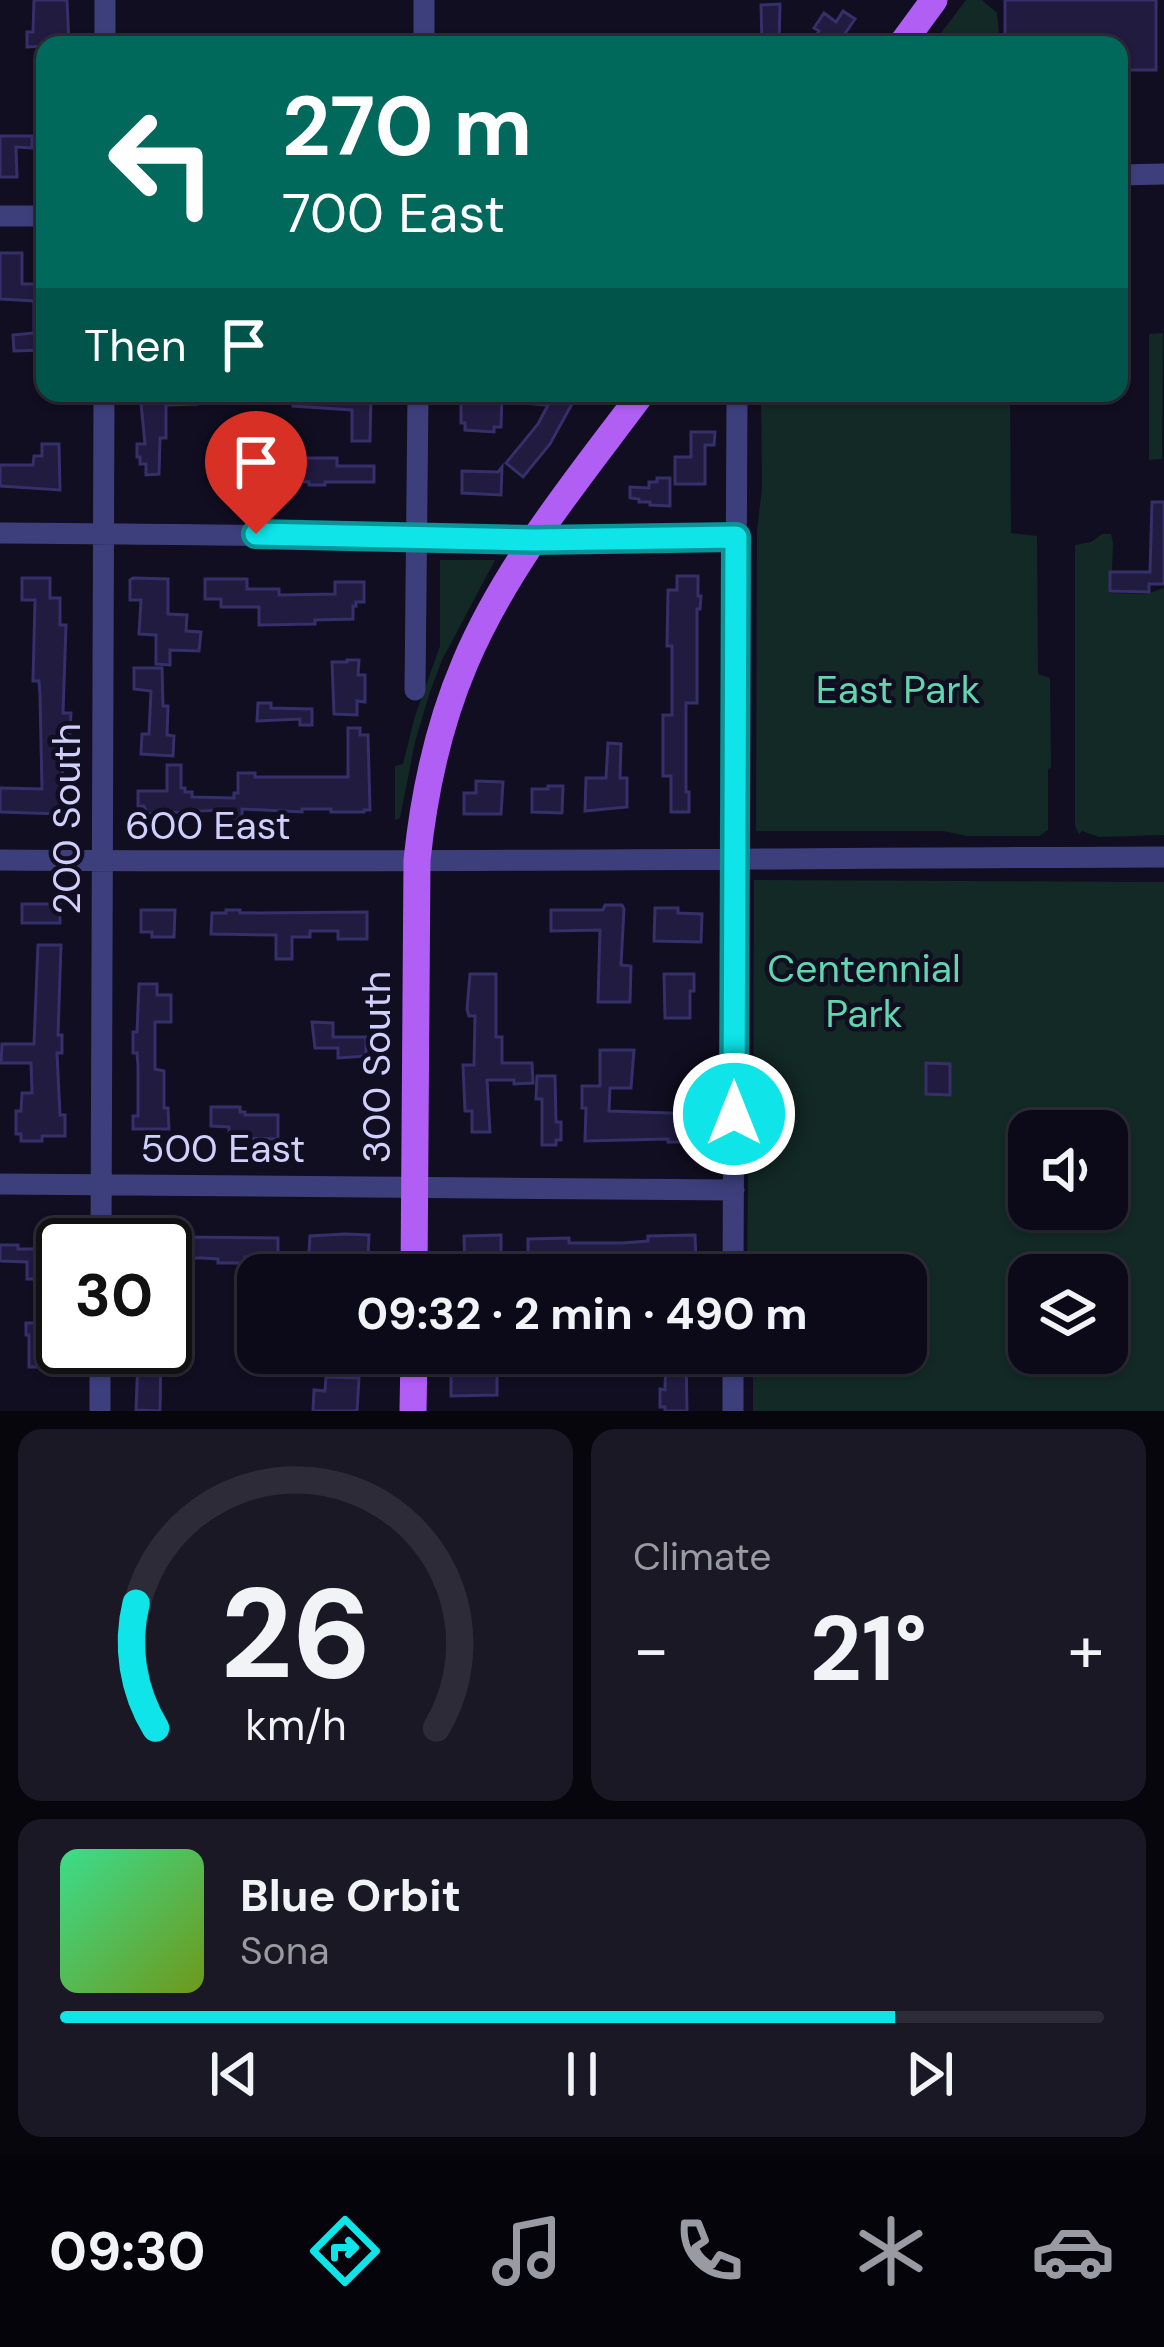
<!DOCTYPE html>
<meta charset="utf-8">
<style>
:root{--surface:#0c0a18;--page:#1a1825;--text:#f1f3f6;--muted:#9a9aa2;--line:#2c2b37;--accent:#0fe4e9}
body{margin:0;font-family:"DM Sans",sans-serif;background:var(--page);color:var(--text);height:100vh;display:flex;flex-direction:column;font-size:45px;white-space:nowrap}
*{box-sizing:border-box;margin:0}
p{font-size:39px;color:var(--muted)}
.icon{flex:none;width:66px;height:66px;fill:none;stroke:currentColor;stroke-width:2;stroke-linecap:round;stroke-linejoin:round}
.map{position:relative;height:1411px;overflow:hidden}
.drawer{display:flex;flex-direction:column;gap:18px;padding:18px;background:#07060d;flex:1}
.drawer>*{flex:none}
.guide{position:absolute;left:36px;top:36px;width:1092px;height:366px;border-radius:24px;box-shadow:0 3px 9px #0004,0 0 0 3px var(--line);background:#00695c;color:#fff;overflow:hidden}
.tools{position:absolute;left:1008px;top:1110px;display:grid;gap:24px}
.tools a{display:grid;place-items:center;width:120px;height:120px;border-radius:24px;background:var(--surface);box-shadow:0 3px 9px #0004,0 0 0 3px var(--line);font-size:60px}
.speed{position:absolute;left:36px;top:1218px;display:flex;gap:24px;font-size:60px;font-weight:700;text-align:center}
.speed>*{display:grid;place-content:center;width:156px;height:156px;border-radius:50%;background:var(--surface);box-shadow:0 3px 9px #0004,0 0 0 3px var(--line);line-height:1}
.speed .limit{border:6px solid #111;border-radius:18px;background:#fff;color:#111}
.pin{position:absolute;display:grid;place-items:center;width:102px;height:102px;color:#fff;margin:-123px -51px;border-radius:50% 50% 50% 0;rotate:-45deg;box-shadow:0 0 12px #0007}
.pin .icon{rotate:45deg}
.me{position:absolute;width:132px;margin:-66px;rotate:0deg;stroke-linejoin:round;filter:drop-shadow(0 0 9px #0008)}
.turn{display:flex;align-items:center;gap:42px;height:252px;padding:0 48px;font-size:54px}
.turn .icon{width:156px;height:156px;stroke-width:2.5}
.turn b{display:block;font-size:84px;line-height:102px}
.then{display:flex;align-items:center;height:114px;padding:0 48px;background:#0003;gap:24px;font-size:45px}
.big{font-size:90px;font-weight:700;line-height:1.1}
.drawer .tile{flex:1;display:flex;flex-direction:column;justify-content:center;gap:18px;min-width:0;padding:0 42px;border-radius:24px;background:var(--page)}
.drawer .dial{align-items:center;gap:0}
.dial svg{height:312px;overflow:visible;fill:none;stroke:var(--line);stroke-width:7;stroke-linecap:round;text-anchor:middle}
.dial text{fill:var(--text);stroke:none}
.song{display:flex;align-items:center;gap:36px}
.cover{width:144px;height:144px;border-radius:18px;background:linear-gradient(135deg,hsl(150 70% 55%),hsl(80 70% 35%))}
.played{height:12px;border-radius:6px;background:linear-gradient(90deg,var(--accent) 80%,var(--line) 80%)}
.keys{display:flex;justify-content:space-around;direction:ltr}
.heat{display:flex;justify-content:space-between;align-items:center;font-size:66px;direction:ltr}
.drawer .tiles{flex:1;display:grid;gap:18px;grid-template-columns:1fr 1fr}
.tile:last-child{grid-column:span 2}
.trip{position:absolute;left:237px;top:1254px;width:690px;height:120px;border-radius:24px;background:var(--surface);box-shadow:0 3px 9px #0004,0 0 0 3px var(--line);font-weight:700;line-height:120px;text-align:center}
.tab-bar{display:flex;height:192px;justify-content:space-around;align-items:center;background:#05040a;color:var(--muted)}
.tab-bar .icon{width:84px;height:84px}
.tab-bar .current{color:var(--accent)}
.tab-bar b{font-size:54px;color:var(--text)}
.map>svg:first-child{display:block}
</style>
<div class="map">
<svg width="1164" height="1411" viewBox="0 0 1164 1411">
<rect width="100%" height="100%" fill="#100e20"/>
<path fill="#122926" fill-rule="evenodd" d="M966,0H982L997,13L1000,45H932Z
M1163,333L1162,459L1149,460V334Z
M761,393H1010L1011,533L1037,536L1038,674L1050,678L1051,768L1048,769V830L1039,836H967L943,831H756L757,531L762,488Z
M1102,534H1111L1113,544L1112,571H1109V593L1146,594L1164,588V835L1099,837L1082,831L1079,834L1075,826V545L1091,542Z
M440,560H495L442,660L430,692L415,742L400,818L395,820V766L403,764L415,716L440,646Z
M754,880L1164,882V1411H753V1353H906V1275H747L748,1167H753ZM1029,1131H1107V1209H1029ZM1029,1275H1107V1353H1029Z"/>
<path fill="#201b3f" stroke="#362f6a" stroke-width="3" d="M34,0H67L69,45L27,47V32H33Z
M1005,0H1156V70H1119V45H1005Z
M780,4L779,45H762L761,5Z
M843,11L855,19L837,45H810L819,31L814,28L824,13L836,22Z
M0,136H32V148L16,147L17,177H0Z
M0,253H22V284H45V350L14,351L13,335L34,333V301L0,299Z
M140,393H197V404L166,405V438H160L159,474L146,475V464H140V457H137V444H145Z
M293,393H371L370,441H352V410L293,406Z
M461,393H502L501,427H494V432L465,430V423H461Z
M508,393H578L550,444L523,477L506,463L538,424L548,405L508,402Z
M691,432H715L714,445H705V484H675V457H691Z
M42,444H59L60,490L0,486V465H33L34,456H42Z
M225,450L248,451V462L302,463V458H337V466H374V482H325V485H309V482L269,480L225,482Z
M502,467L501,495L462,493V471L498,472Z
M657,478H670V506L650,505V502H639V499L630,498V487L649,488V482H657Z
M1152,502H1164V584H1149V592L1110,591V572H1150Z
M677,576H698V596H701L700,609H697V703H686V792H689V812H671V776H663V715H672V646H667L668,590H677Z
M22,578H50V598H60V625H66L63,713H71L70,733H64L61,814L0,812V788L42,789L40,695L39,681H33L35,600H22Z
M133,578L168,579V614L187,615L186,631L201,632L199,651L170,650V665L156,664V635L139,634L141,600H130V580Z
M205,579H247V589H279V595L335,594V582H364V602H356V606H353V619L315,620V624L259,625V607H221V599H205Z
M347,660H359L358,675H365V702L357,701V715L334,714L332,662H347Z
M134,668H162L163,706H168L167,735L174,736L173,756L141,754L142,734H149L151,691L134,689Z
M258,703H271V708L312,709V725H300V719L257,721Z
M348,728H360V735H368L370,810H364V812H331V809H302V812L242,809V818H228L220,817V810L147,814L144,806H138V791H167V765H181V788H185V792H192V797L234,798V793H238V773H255V777H348Z
M608,743L621,744L620,778H627V807L585,811L586,778H606Z
M476,781L503,782L501,814H464V793H476Z
M548,786H563L562,813L532,812V789H548Z
M22,904H60V923H22Z
M605,905H622L624,909L621,965L631,966L630,1002H598L600,930L551,931V910H603Z
M655,908H678V913L702,914L701,942L654,941Z
M141,910H175L174,937H152V932H141Z
M226,910H240V913L367,912V939H338V931H310V937H292V959H276V935L211,934L212,913H226Z
M38,945H61L58,1035H62V1053H57L60,1115H65V1136H42V1141H21V1134H16V1111H21L22,1093H32L31,1063H1L2,1044H34Z
M470,974H496V1037H502V1063H532L533,1083L514,1084V1080H487L490,1132H472V1111H465L463,1065H474L475,1016H469L467,1009Z
M664,974H694V991H690V1018H665Z
M139,984H157V995H171V1022H155V1069L164,1071V1108H168L169,1129H133V1116H138V1066L137,1053H133V1032H137Z
M312,1022L333,1023V1037H366V1056L338,1058V1048H315Z
M600,1050H634L631,1088H610L609,1111L700,1114V1142H668V1139L585,1141L586,1108H582V1086H600Z
M926,1063L950,1064V1095L926,1094Z
M537,1076H555L556,1122H561V1140H556V1145H542V1099H536Z
M211,1107H240V1112H245V1115H278V1139L229,1138V1127L211,1126Z
M345,1234L369,1235L368,1257H364L363,1275H342V1269H308L310,1236Z
M501,1235V1275H465L464,1236Z
M695,1235L696,1262H689V1275H666V1262L617,1265L616,1271H584V1265H528V1239L569,1238V1243H622L648,1241V1236Z
M178,1237L278,1238V1257H245V1263H218V1259L202,1258H165V1239Z
M0,1245H18V1249H50L47,1279H27V1262L0,1261Z
M42,1307H62L57,1367H29V1335H26V1323H41Z
M149,1350H161L160,1411L136,1410L138,1358H149Z
M666,1353H686L687,1411H665V1407H660V1389L665,1390Z
M497,1358V1395L451,1396V1359Z
M326,1377L359,1378L357,1411H313L314,1390L325,1391Z"/>
<g fill="none" stroke-linecap="round" stroke-linejoin="round">
<path stroke="#3c3f7c" stroke-width="21" d="M105,45V0
M424,45V0
M1119,175L1164,174
M0,216H45
M0,533C245,534 491,541 736,537
M415,690L418,393
M0,860C388,863 776,858 1164,857
M0,1184L734,1190
M101,1245L104,393
M733,1275L737,393
M100,1411V1347
M733,1411V1353"/>
<path stroke="#b15ef5" stroke-width="27" d="M901,45L934,0
M414,1275L417,860C424,793 438,726 465,663C507,564 578,479 642,393
M413,1411L414,1353"/>
</g>
<g fill="none" stroke-linecap="round" stroke-linejoin="round">
<defs>
<path id="route" d="M256,534L534,540L736,537L734,1114"/>
</defs>
<use href="#route" stroke="#0a9497" stroke-width="30"/>
<use href="#route" stroke="#0fe4e9" stroke-width="21"/>
</g>
<g text-anchor="middle" stroke-width="9" stroke-linejoin="round" paint-order="stroke">
<g font-size="39" fill="#61d7b0" stroke="#100e20">
<text x="898" y="703">East Park</text>
<text x="864" y="982">Centennial<tspan x="864" dy="45">Park</tspan></text>
</g>
<g font-size="39" fill="#d1d0fc" stroke="#100e20">
<text transform="translate(66 819) rotate(-90)" y="14">200 South</text>
<text x="208" y="839">600 East</text>
<text transform="translate(376 1067) rotate(-90)" y="14">300 South</text>
<text x="223" y="1162">500 East</text>
</g>
</g>
</svg>
<div class="tools">
<a><svg class="icon" aria-label="sound" viewBox="0 0 24 24"><path d="M4 9h4l5-4v14l-5-4H4zM17 9q2 3 0 6"/></svg></a>
<a><svg class="icon" aria-label="layers" viewBox="0 0 24 24"><path d="M12 4l9 5-9 5-9-5zM3 14l9 5 9-5"/></svg></a>
</div>
<div class="speed"><div class="limit">30</div></div>
<div class="pin" style="left:256px;top:534px;background:#d93025"><svg class="icon" aria-label="arrive" viewBox="0 0 24 24"><path d="M6 21V4h12l-3 4 3 4H6"/></svg></div>
<svg class="me" style="left:734px;top:1114px" viewBox="-20 -20 40 40"><circle r="17" fill="#0fe4e9" stroke="#fff" stroke-width="3"/><path d="M0-11L8 9 0 5-8 9z" fill="#fff"/></svg>
<div class="trip">09:32 · 2 min · 490 m</div>
<div class="guide">
<div class="turn"><svg class="icon" aria-label="left" viewBox="0 0 24 24"><path d="M17 20v-9H6M10 6l-5 5 5 5"/></svg><div><b>270 m</b>700 East</div></div>
<div class="then">Then<svg class="icon" aria-label="arrive" viewBox="0 0 24 24"><path d="M6 21V4h12l-3 4 3 4H6"/></svg></div>
</div>
</div>
<section class="drawer">
<div class="tiles">
<div class="tile dial"><svg viewBox="0 0 100 80">
<path d="M14 69A42 42 0 1 1 86 69"/>
<path d="M14 69A42 42 0 0 1 9 37" stroke="#0fe4e9"/>
<text x="50" y="56" font-size="32" font-weight="700">26</text>
<text x="50" y="72" font-size="11">km/h</text>
</svg></div>
<div class="tile"><p>Climate</p>
<div class="heat"><a>−</a><b class="big">21°</b><a>+</a></div>
</div>
<div class="tile">
<div class="song"><i class="cover"></i><div><b>Blue Orbit</b><p>Sona</p></div></div>
<div class="played"></div>
<div class="keys"><svg class="icon" aria-label="previous" viewBox="0 0 24 24"><path d="M18 5L8 12l10 7zM5 5v14"/></svg><svg class="icon" aria-label="pause" viewBox="0 0 24 24"><path d="M8 5v14M16 5v14"/></svg><svg class="icon" aria-label="next" viewBox="0 0 24 24"><path d="M6 5l10 7-10 7zM19 5v14"/></svg></div>
</div>
</div>
</section>
<nav class="tab-bar">
<b>09:30</b>
<svg class="icon current" aria-label="directions" viewBox="0 0 24 24"><path d="M12 3l9 9-9 9-9-9zM9 14v-3h6M13 9l2 2-2 2"/></svg>
<svg class="icon" aria-label="music" viewBox="0 0 24 24"><path d="M9 18V5l10-2v13"/><circle cx="6" cy="18" r="3"/><circle cx="16" cy="16" r="3"/></svg>
<svg class="icon" aria-label="phone" viewBox="0 0 24 24"><path d="M5 4h4l2 5-3 2q2 4 5 5l2-3 5 2v4C11 20 4 13 5 4z"/></svg>
<svg class="icon" aria-label="climate" viewBox="0 0 24 24"><path d="M12 3v18M4 7l16 10M4 17L20 7"/></svg>
<svg class="icon" aria-label="car" viewBox="0 0 24 24"><path d="M5 17H2v-5l4-1 3-4h7l3 4 3 1v5h-3M9 17h6M6 11h13"/><circle cx="7" cy="17" r="2"/><circle cx="17" cy="17" r="2"/></svg>
</nav>
